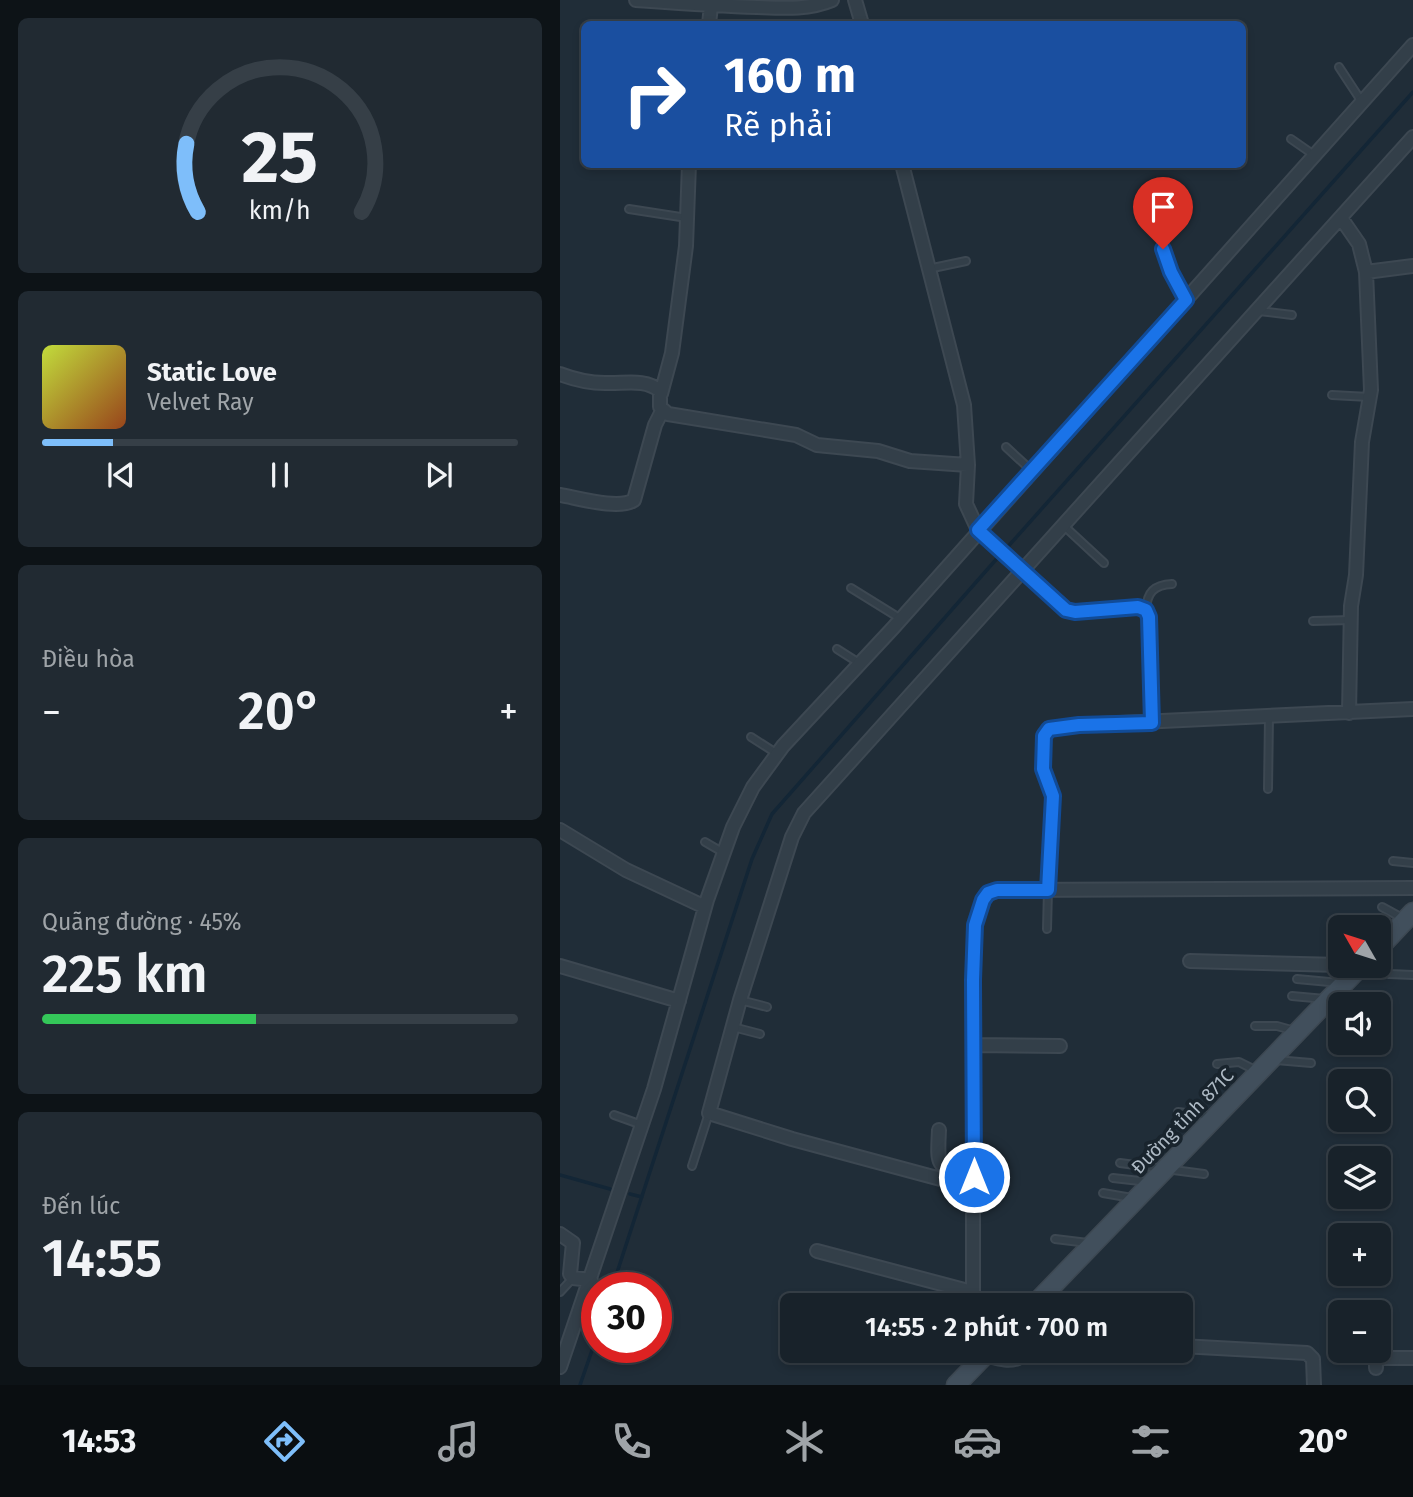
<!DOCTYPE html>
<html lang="vi">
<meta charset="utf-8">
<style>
:root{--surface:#18222a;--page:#212a32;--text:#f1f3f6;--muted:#9fa4a8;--line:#363f47;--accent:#7ebefa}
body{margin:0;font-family:"Fira Sans",sans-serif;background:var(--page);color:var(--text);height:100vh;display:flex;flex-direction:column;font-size:26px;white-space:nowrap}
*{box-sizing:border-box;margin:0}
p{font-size:23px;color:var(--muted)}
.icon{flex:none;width:38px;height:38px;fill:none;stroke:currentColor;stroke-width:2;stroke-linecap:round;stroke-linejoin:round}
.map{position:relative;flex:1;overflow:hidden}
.side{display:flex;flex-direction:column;gap:18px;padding:18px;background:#0d1317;width:560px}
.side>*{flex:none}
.top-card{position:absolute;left:21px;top:21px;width:665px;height:147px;border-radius:10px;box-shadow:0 4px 10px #0003,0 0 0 2px var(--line);background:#1a4fa0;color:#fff;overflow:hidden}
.needle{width:46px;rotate:309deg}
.buttons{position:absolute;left:768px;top:915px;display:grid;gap:14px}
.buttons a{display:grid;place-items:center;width:63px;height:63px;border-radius:10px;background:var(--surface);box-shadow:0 4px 10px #0003,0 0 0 2px var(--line);font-size:35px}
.speed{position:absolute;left:21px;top:1272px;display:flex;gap:14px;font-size:35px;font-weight:700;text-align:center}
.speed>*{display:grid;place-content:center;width:91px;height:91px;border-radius:50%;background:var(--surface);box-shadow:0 4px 10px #0003,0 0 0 2px var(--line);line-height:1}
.speed .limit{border:10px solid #d22;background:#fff;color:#111}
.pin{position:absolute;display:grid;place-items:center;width:60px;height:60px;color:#fff;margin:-72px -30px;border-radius:50% 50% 50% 0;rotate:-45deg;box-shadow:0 0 7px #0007}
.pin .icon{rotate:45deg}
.me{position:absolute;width:77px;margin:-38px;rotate:0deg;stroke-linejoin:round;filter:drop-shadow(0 0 5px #0008)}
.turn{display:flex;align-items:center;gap:24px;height:147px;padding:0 28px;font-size:32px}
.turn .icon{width:91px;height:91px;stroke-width:2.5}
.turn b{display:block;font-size:49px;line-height:60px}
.big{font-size:52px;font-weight:600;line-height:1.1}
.side .tile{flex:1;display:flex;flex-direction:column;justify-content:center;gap:10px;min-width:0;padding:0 24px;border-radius:10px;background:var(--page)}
.side .dial{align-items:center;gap:0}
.dial svg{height:182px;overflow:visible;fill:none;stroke:var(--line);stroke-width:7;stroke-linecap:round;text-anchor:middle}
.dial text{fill:var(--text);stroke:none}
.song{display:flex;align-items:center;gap:21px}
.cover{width:84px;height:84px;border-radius:10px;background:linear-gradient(135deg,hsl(70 70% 55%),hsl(20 70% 35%))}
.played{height:7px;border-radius:4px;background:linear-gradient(90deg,var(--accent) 15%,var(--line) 15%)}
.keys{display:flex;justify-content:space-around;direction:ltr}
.heat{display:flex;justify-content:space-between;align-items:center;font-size:38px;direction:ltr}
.charge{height:10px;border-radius:5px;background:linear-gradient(90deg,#34c759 45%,var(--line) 0)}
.trip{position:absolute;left:220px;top:1293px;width:413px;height:70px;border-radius:10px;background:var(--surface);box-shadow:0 4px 10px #0003,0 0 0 2px var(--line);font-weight:600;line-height:70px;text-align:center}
.dock{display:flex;height:112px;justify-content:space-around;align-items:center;background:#0a0e11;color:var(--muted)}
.dock .icon{width:49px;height:49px}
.dock .active{color:var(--accent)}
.dock b{font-size:32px;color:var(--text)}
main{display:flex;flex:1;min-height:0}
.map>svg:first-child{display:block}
</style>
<main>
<section class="side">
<div class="tile dial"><svg viewBox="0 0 100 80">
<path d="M14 69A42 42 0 1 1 86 69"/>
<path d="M14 69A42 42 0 0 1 9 39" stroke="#7ebefa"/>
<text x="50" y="56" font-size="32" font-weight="700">25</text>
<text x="50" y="72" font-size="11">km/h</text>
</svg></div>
<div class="tile">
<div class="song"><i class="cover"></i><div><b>Static Love</b><p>Velvet Ray</p></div></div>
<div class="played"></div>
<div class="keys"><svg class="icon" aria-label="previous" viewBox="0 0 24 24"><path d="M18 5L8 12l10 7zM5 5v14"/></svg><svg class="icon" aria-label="pause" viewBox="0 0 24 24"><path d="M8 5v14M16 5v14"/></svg><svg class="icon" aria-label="next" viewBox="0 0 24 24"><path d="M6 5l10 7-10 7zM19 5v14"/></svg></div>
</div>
<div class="tile"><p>Điều hòa</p>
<div class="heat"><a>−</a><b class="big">20°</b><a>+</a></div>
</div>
<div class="tile"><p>Quãng đường · 45%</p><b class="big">225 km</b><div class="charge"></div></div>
<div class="tile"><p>Đến lúc</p><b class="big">14:55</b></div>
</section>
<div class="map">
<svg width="853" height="1385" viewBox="0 0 853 1385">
<rect width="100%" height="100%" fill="#202d38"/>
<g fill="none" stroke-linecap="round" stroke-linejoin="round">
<path stroke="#132636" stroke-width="3.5" d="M189,0H236
M445,550L853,92
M0,1175L50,1189
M70,1194L82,1197
M52,1288L192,859L212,814L440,555
M20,1385L37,1336"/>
<defs>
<path id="service" d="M779,67L802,102
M731,139L754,155
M598,197L603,249L611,272L626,300
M69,209L127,218
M368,269L406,261
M699,311L732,315
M772,395L809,397
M446,447L472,471
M503,525L544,563
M291,588L341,619
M586,610C587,592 594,585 612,584
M753,621L791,620
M277,649L299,663
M191,737L216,753
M708,789L709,717
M145,842L164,853
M833,861L853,863
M822,907L844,919
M487,929L488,890
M803,966L829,974L853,975
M737,979L780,983
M732,996L765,999
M180,1000L207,1007
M695,1026H717L735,1031
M173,1027L200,1034
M716,1060L751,1063
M657,1064L679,1062L697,1071
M618,1112L651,1116
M54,1115L82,1125
M560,1163L644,1174
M132,1166L149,1113
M553,1178L589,1182
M543,1193L572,1198
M495,1239L528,1243
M0,1292L13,1278
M425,1358C437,1361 447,1365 459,1361L465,1351"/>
<path id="minor" d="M76,0C117,3 156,6 197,7C223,8 248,10 272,0
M295,0L302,24
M149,24L151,6
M342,164L404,405L408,465L406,504L418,530L423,535L506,610L515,612L578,607L586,610L589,617L592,723
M781,218L799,244L806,272L811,390L802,442L796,575L791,606L789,713
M806,272L853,266
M0,374C13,379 31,383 45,383C64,384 85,378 100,391V407L108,414L236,435L257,445L318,451L350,461L408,465
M101,394L112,353L126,246L129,164
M0,495C18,498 59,510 74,500L95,425L102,411
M0,830L66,870L145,907
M488,890L493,796L483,769L484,736L489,729L518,725L853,709
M630,961L780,965
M0,966L119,1001
M414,1045L500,1046
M379,1130C377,1170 376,1165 414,1177
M414,1188L232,1139L149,1113L180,1000L232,837L244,813L853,137
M0,1234L13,1243L10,1274L13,1278L31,1280
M257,1251L412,1292
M413,1306V980L415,925L425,896L437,890L853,888
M621,1346L747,1353L753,1359L754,1385
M0,1367L94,1089L147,900L173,827L193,787L223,746L333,628L853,45
M816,1368V1361L818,1358H853"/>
<path id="secondary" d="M819,948L853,912
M473,1306L801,966
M396,1385L429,1351"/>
</defs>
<use href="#service" stroke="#3d4852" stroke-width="10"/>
<use href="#minor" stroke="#3d4852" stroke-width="16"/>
<use href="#secondary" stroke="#3d4852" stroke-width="21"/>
<use href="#service" stroke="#333f49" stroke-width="6"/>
<use href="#minor" stroke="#333f49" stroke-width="12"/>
<use href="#secondary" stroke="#414f5c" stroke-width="18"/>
</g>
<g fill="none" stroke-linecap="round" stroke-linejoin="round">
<defs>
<path id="route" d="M414,1177L413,980L415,925L423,900L428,893L437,890H488L493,796L483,769L484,736L489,729L519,725L592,723L589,617L586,610L578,607L515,612L506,610L418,530L626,300L611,272L603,249"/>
</defs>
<use href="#route" stroke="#114b97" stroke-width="18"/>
<use href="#route" stroke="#1a73e8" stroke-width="12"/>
</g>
<g text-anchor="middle" stroke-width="7" stroke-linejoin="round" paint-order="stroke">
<g font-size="19" fill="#aebac5" stroke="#19242d">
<text transform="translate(622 1121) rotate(-46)" y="7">Đường tỉnh 871C</text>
</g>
</g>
</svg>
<div class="buttons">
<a><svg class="needle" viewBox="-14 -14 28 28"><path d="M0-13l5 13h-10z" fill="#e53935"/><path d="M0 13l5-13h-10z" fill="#9fa4a8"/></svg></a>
<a><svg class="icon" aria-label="sound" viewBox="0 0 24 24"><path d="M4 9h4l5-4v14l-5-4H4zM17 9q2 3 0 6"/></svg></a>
<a><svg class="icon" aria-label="search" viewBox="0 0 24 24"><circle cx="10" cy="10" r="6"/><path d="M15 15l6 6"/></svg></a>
<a><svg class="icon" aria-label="layers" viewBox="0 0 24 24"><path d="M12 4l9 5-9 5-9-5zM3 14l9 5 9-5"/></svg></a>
<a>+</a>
<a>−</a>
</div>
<div class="speed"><div class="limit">30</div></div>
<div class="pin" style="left:603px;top:249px;background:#d93025"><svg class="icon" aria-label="arrive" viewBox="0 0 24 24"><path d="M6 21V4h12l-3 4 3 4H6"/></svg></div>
<svg class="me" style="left:414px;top:1177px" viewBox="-20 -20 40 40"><circle r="17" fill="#1a73e8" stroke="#fff" stroke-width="3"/><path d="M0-11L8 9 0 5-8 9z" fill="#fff"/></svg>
<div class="trip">14:55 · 2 phút · 700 m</div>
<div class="top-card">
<div class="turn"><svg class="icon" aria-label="right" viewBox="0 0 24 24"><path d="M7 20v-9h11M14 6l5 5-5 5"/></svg><div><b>160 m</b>Rẽ phải</div></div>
</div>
</div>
</main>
<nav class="dock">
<b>14:53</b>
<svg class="icon active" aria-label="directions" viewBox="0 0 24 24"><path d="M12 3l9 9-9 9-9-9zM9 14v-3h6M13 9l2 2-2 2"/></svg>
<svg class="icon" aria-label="music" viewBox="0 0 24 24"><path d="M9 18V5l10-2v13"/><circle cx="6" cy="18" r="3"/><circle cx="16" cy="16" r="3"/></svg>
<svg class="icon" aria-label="phone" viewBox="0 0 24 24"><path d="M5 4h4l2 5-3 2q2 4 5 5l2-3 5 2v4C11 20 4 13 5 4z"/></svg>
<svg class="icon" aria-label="climate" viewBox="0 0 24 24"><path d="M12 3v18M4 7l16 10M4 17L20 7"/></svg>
<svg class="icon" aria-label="car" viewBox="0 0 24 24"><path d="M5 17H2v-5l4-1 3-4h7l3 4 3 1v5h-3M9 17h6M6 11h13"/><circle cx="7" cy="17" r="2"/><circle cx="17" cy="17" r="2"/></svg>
<svg class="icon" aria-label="filters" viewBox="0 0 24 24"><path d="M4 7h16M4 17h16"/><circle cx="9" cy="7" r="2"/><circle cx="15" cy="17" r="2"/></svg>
<b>20°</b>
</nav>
